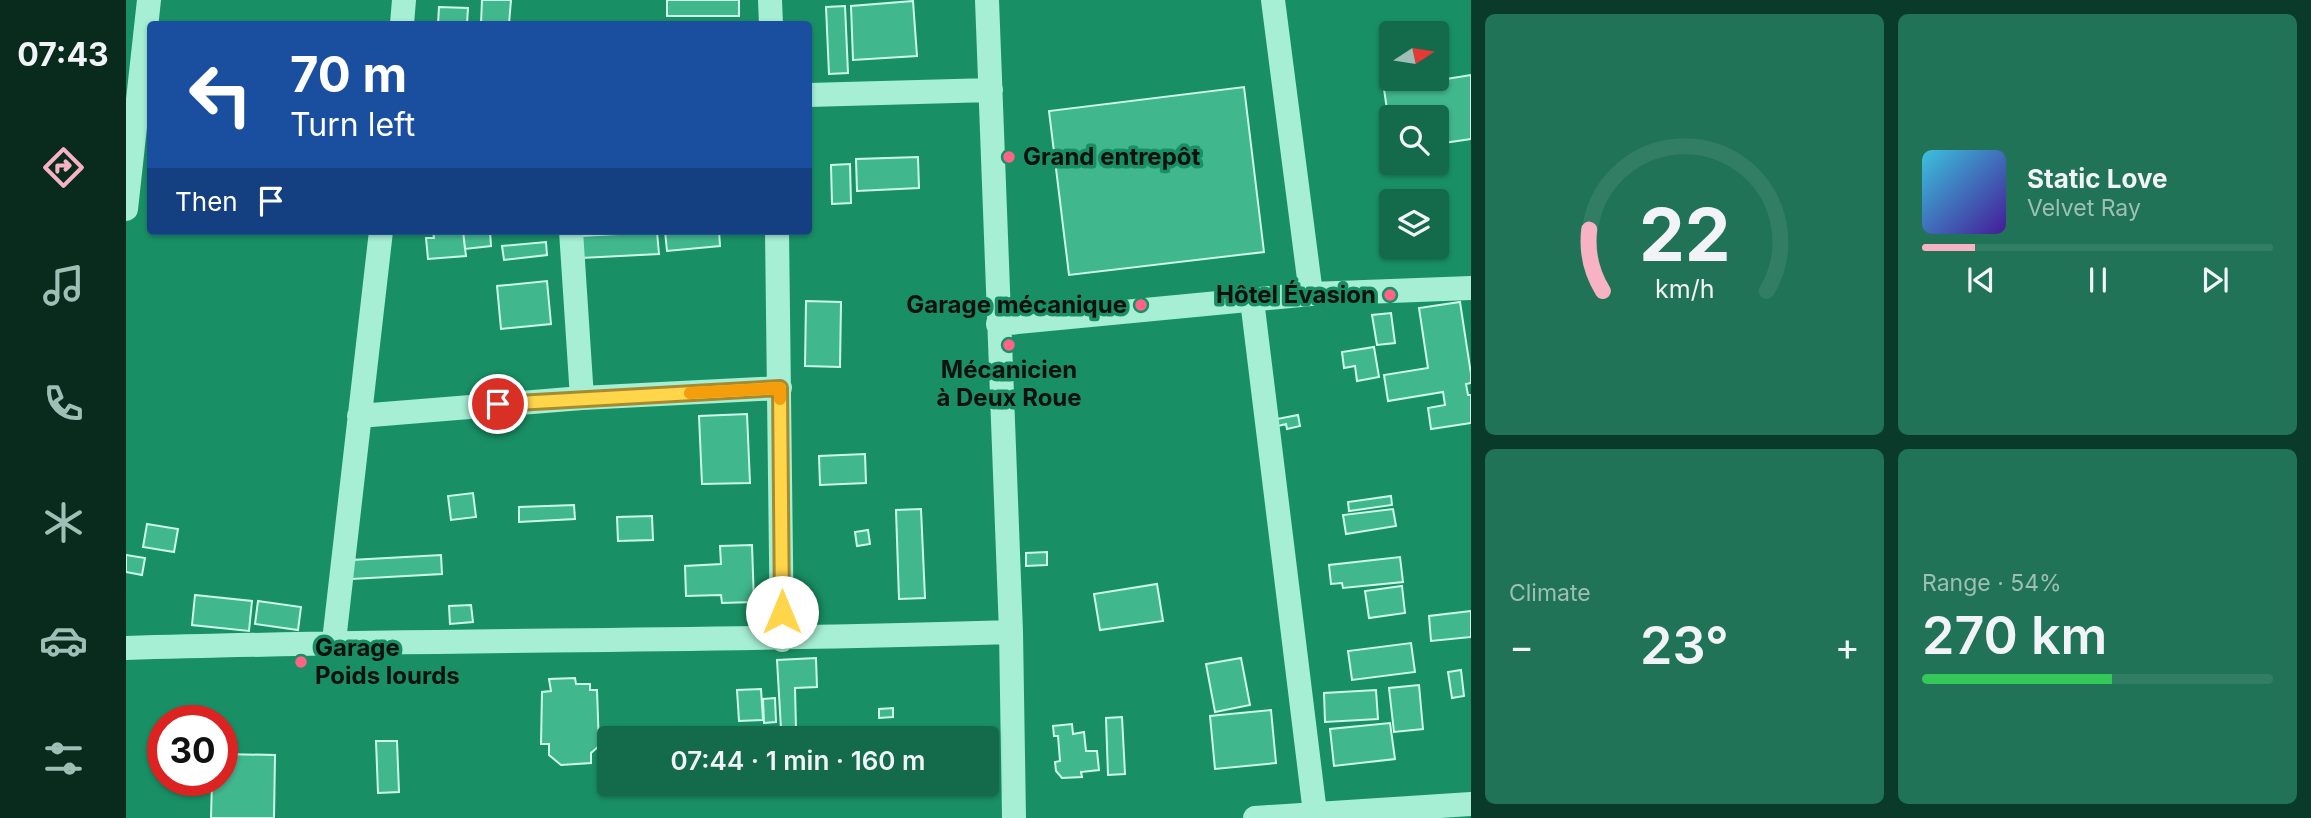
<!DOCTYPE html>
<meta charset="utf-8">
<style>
:root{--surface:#136b4c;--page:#207356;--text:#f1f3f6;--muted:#9dbfb5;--line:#327e64;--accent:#f7b3c3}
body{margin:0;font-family:Inter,sans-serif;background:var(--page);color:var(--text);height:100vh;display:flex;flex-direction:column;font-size:26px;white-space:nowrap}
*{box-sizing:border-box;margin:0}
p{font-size:23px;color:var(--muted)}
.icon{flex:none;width:38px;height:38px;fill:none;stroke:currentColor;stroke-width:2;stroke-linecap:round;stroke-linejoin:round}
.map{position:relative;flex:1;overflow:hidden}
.sheet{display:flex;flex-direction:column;gap:14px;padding:14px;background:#0a3b2a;width:840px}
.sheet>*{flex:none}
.banner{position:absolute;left:21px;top:21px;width:665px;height:214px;border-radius:7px;box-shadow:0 2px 5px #0004;background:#1a4fa0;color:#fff;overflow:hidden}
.needle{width:46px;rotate:78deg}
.controls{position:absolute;left:1253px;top:21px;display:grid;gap:14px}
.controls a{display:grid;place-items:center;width:70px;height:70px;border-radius:7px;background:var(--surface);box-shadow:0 2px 5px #0004;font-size:35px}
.speed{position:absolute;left:21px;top:705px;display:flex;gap:14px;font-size:35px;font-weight:700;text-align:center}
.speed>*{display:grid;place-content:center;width:91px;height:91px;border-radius:50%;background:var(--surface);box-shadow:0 2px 5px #0004;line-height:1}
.speed .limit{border:10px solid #d22;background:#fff;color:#111}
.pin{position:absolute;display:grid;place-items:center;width:60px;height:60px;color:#fff;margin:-30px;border:4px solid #fff;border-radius:50%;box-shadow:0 2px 7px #0007}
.me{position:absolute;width:77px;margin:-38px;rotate:0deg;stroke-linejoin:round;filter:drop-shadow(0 0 5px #0008)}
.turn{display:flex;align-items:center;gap:24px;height:147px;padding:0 28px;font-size:32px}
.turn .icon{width:91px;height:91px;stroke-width:2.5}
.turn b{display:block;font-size:49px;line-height:60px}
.then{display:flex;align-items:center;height:66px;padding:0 28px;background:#0003;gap:14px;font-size:26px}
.big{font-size:52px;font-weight:600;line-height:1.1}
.sheet .widget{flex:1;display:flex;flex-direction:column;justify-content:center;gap:10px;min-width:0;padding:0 24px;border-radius:10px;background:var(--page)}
.sheet .dial{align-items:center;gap:0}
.dial svg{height:182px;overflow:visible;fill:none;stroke:var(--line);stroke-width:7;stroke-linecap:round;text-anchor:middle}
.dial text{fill:var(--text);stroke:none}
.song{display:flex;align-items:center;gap:21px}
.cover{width:84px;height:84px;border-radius:10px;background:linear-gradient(135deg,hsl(190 70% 55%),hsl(260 70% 35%))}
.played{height:7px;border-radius:4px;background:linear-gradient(90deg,var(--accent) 15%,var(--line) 15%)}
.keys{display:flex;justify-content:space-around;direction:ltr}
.heat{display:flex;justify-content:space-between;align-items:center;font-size:38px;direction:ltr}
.charge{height:10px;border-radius:5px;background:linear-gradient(90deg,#34c759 54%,var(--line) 0)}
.sheet .tiles{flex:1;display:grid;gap:14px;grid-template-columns:repeat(2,1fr)}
.trip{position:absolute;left:471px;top:726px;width:402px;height:70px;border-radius:7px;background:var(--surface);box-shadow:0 2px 5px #0004;font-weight:600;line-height:70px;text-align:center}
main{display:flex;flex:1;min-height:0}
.tab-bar{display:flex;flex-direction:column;width:126px;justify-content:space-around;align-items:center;background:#082b1e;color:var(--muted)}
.tab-bar .icon{width:49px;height:49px}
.tab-bar .on{color:var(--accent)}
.tab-bar b{font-size:32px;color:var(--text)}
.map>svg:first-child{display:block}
</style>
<main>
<nav class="tab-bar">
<b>07:43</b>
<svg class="icon on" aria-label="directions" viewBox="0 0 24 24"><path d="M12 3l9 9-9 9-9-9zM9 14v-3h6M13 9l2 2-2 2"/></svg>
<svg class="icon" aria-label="music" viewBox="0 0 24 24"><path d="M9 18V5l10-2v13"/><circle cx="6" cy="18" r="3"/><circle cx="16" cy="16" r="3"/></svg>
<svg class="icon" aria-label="phone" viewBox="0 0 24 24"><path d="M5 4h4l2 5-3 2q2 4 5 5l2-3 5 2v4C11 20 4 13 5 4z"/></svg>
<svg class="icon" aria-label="climate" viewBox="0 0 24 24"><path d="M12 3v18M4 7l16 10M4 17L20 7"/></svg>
<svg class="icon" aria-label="car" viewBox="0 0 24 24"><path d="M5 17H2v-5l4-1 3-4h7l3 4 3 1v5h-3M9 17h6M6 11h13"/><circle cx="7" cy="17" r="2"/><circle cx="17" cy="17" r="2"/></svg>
<svg class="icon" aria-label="filters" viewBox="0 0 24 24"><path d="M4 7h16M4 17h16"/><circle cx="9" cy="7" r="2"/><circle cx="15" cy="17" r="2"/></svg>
</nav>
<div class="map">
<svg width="1345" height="818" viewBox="0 0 1345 818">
<rect width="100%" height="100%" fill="#198f65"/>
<path fill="#41b78d" stroke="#ccfbe9" stroke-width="2" d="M356,0H385L383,24H355Z
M541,0H613V16H541Z
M787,1L791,56L727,60L725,6Z
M719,6L722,73L703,74L700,7Z
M313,7L342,8L341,24H312Z
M1345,75V139L1311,144V117H1265V137L1258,89Z
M1118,87L1138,252L943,275L923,111Z
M792,157L793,188L731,191L730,159Z
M724,164L725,203L706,204L705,165Z
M302,231H337L340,256L302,259L300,238H308L307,231Z
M337,231H364L365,246L339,249Z
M539,231H593L594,246L541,251Z
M531,232L533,254L455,258L454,236Z
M420,242L421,255L378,260L376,246Z
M421,281L425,324L375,329L371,286Z
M680,301L715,302L714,367L679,366Z
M1334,302L1345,374V383L1340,384L1342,395H1345V423L1305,429L1302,408L1319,405L1317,392L1262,401L1258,375L1302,368L1293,308Z
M1265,313L1269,343L1251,345L1246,315Z
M1248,347L1253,377L1231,381L1229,366L1218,368L1216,352Z
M621,414L624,483L576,484L573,416Z
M1172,415L1174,426L1161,429L1160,424L1152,426L1151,419Z
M739,454L740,483L694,485L693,456Z
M347,493L350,517L325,520L322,496Z
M1265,496L1266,505L1223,511L1222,502Z
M448,505L449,519L393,522V507Z
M795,509L799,598L773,599L770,510Z
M1267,509L1270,526L1220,534L1217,515Z
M526,516L527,540L492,541L491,517Z
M21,524L52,529L48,552L17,547Z
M742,530L744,544L731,546L729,532Z
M626,545L628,602L596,603L595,595L560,596L559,566L595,564L594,546Z
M921,552V565L900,566V553Z
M0,555L19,558L16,575L0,572Z
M315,555L316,574L226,579L225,560Z
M1274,557L1277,582L1217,588L1216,583L1205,584L1203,565Z
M1031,584L1037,621L974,630L968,594Z
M1276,586L1279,613L1243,618L1239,591Z
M69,595L126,601L123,631L66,625Z
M132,601L175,607L172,630L129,624Z
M345,605L347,622L324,624L323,606Z
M1345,611V637L1305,641L1303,616Z
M1285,643L1289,672L1226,680L1222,651Z
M690,658L691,687L669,688L670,729H655L651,660Z
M1115,658L1124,705L1089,712L1080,664Z
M1335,670L1338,696L1326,698L1322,672Z
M449,678L450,684H464V690H471L473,746L465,753V763L435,765L423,755V744H415L416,692L425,691L423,679Z
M1293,685L1297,729L1268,732L1263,688Z
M635,689L637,720L613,721L611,690Z
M1250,690L1252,719L1199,722L1198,693Z
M649,698L650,722L638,723L637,699Z
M767,708V717L753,718V709Z
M1145,710L1150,763L1089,769L1084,716Z
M996,717L999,774L982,775L980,718Z
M1264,723L1269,759L1208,766L1204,729Z
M946,724L947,734L958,732L960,751H971L973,770L955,772L956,777L936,778L930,771L929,762L934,761L932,736H928L927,726Z
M608,729H638V738H608Z
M670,730L671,738H639V731Z
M250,741H271L273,792L252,793Z
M96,754L149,755L148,818H85L86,780H96Z
M608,784H638V792H608Z
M641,784H670L671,788L641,790Z"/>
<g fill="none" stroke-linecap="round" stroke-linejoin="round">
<path stroke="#a6efd4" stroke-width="24" d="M644,0L645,24
M861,0L885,632L888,818
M1147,0L1185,294
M276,24L278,0
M682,95L865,90
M0,209L23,0
M445,231L456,398
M651,231L656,640
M1126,300L1189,813
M872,324L1185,294L1345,288
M233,416L456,398L654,388
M208,641L255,231
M0,648C295,639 590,642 885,632
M1129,818L1345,804"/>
</g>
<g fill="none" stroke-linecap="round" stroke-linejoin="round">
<defs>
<path id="route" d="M372,404L654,388L656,612"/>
</defs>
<use href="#route" stroke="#a68a30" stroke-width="18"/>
<use href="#route" stroke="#ffd54a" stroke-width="12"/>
<path stroke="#f59e0b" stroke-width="12" d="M564,393L654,388V399"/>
</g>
<g fill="#ff6484" stroke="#198f65" stroke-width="2.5">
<circle cx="883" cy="157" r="7"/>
<circle cx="1264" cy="295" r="7"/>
<circle cx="1015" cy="305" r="7"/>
<circle cx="883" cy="345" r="7"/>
<circle cx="175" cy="662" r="7"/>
</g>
<g text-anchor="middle" stroke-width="7" stroke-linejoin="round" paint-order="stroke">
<g font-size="24" font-weight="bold" fill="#111" stroke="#198f65" text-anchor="start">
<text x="897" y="165">Grand entrepôt</text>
<text x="1250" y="303" text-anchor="end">Hôtel Évasion</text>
<text x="1001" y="313" text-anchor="end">Garage mécanique</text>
<text x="883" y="378" text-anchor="middle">Mécanicien<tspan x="883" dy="28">à Deux Roue</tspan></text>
<text x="189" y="656">Garage<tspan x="189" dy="28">Poids lourds</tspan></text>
</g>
</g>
</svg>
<div class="controls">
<a><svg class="needle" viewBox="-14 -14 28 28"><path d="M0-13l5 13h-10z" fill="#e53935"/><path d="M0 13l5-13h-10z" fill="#9dbfb5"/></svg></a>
<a><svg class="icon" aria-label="search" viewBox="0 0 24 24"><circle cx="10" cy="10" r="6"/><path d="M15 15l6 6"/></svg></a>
<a><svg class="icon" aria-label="layers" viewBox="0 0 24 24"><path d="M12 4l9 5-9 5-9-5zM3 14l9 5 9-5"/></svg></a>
</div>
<div class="speed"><div class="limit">30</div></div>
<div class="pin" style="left:372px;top:404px;background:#d93025"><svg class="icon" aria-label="arrive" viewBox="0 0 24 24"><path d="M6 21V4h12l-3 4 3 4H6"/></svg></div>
<svg class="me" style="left:656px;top:612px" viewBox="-20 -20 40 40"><circle r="19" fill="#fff"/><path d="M0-13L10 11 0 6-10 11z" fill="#ffd54a"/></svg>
<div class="trip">07:44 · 1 min · 160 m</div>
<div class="banner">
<div class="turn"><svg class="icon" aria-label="left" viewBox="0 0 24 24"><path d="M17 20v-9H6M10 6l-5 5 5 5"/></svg><div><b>70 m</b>Turn left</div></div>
<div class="then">Then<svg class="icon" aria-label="arrive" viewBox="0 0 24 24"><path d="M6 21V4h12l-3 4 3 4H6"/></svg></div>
</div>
</div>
<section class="sheet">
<div class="tiles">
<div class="widget dial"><svg viewBox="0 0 100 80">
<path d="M14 69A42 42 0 1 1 86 69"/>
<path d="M14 69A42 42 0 0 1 8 42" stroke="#f7b3c3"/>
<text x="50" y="56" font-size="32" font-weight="700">22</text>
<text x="50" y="72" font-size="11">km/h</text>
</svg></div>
<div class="widget">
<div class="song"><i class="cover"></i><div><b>Static Love</b><p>Velvet Ray</p></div></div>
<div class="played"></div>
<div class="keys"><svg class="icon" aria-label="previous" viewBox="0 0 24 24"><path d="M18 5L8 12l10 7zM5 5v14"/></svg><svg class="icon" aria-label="pause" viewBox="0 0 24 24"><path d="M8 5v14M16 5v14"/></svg><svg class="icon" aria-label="next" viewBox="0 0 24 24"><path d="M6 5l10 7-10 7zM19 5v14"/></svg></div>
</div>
<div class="widget"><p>Climate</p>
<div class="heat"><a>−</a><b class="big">23°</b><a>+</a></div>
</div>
<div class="widget"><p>Range · 54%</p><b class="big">270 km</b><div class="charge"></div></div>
</div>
</section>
</main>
